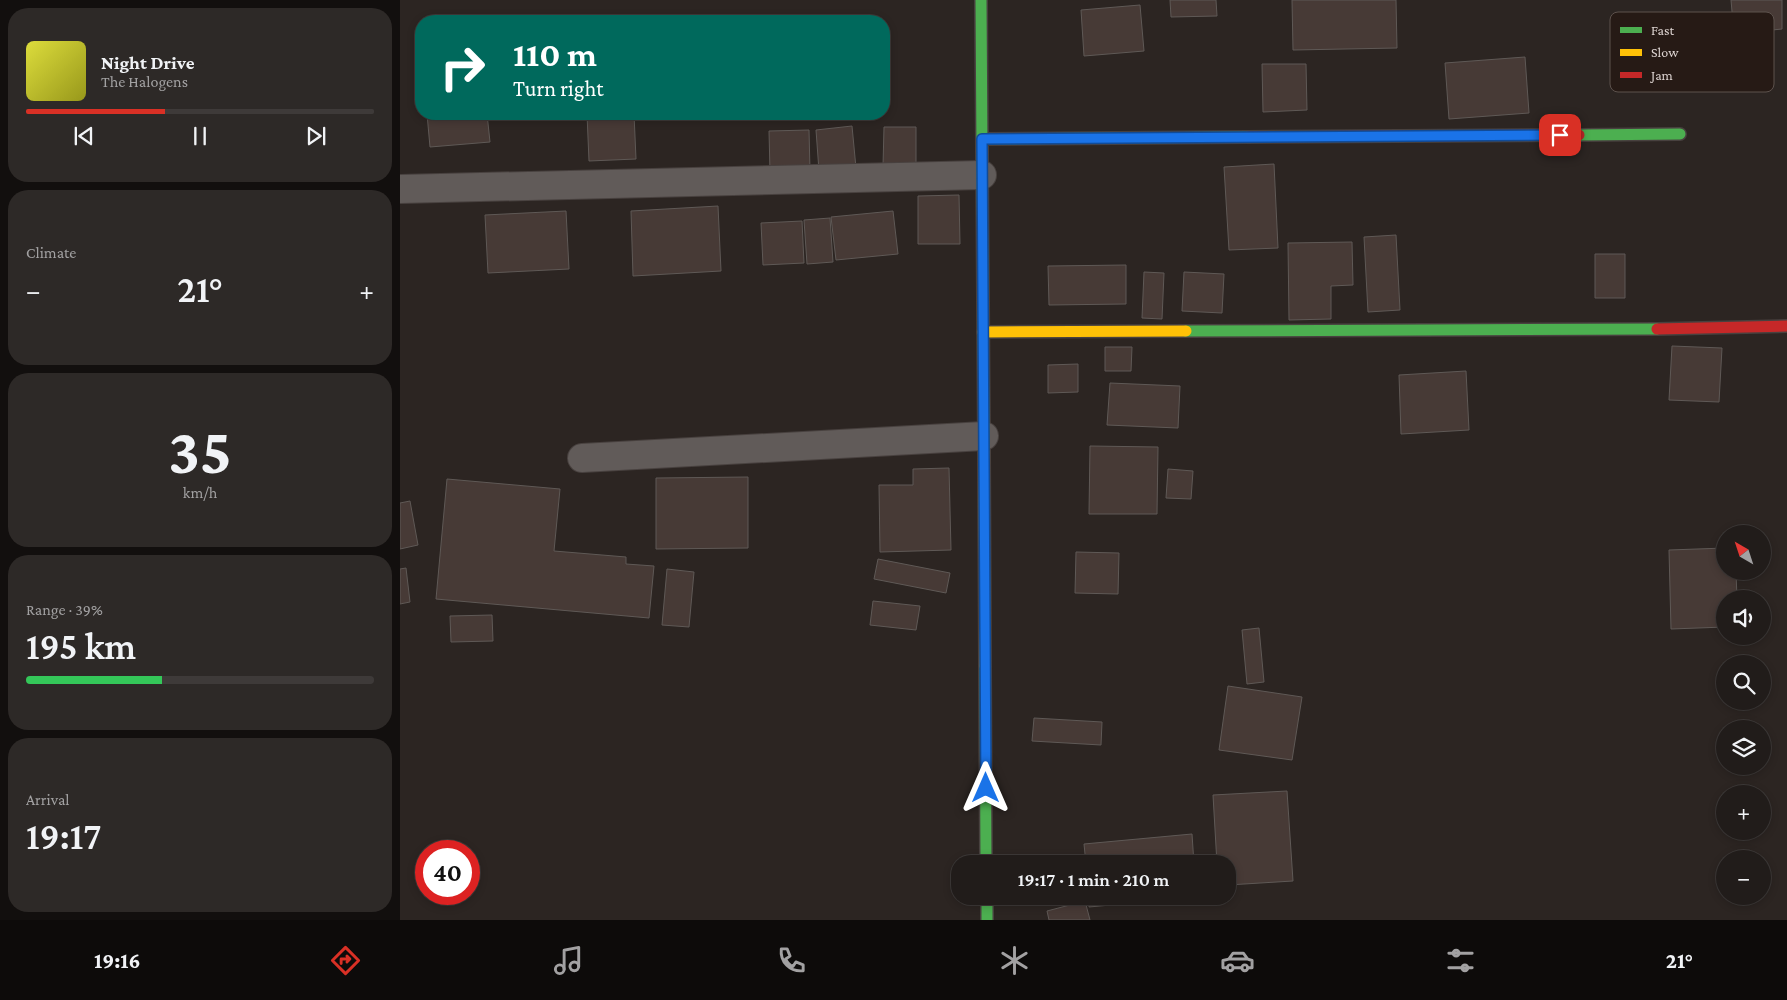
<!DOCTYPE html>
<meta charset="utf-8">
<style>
:root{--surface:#211c1a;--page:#2d2927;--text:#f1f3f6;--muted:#a2a1a2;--line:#3e3a39;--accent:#d93025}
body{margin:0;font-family:"Crimson Pro",serif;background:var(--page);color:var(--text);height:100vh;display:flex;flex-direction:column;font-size:19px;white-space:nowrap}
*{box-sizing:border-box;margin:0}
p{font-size:16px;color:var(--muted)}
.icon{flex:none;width:28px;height:28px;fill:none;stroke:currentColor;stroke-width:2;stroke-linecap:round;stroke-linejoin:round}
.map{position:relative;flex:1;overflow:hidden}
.drawer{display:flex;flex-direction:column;gap:8px;padding:8px;background:#120f0e;width:400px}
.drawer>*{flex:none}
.banner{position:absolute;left:15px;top:15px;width:475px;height:105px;border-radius:20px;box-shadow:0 2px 8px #0003,0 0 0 1px var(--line);background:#00695c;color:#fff;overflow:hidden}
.needle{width:32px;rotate:321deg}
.controls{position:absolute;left:1316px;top:525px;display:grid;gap:10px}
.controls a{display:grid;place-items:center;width:55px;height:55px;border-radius:50%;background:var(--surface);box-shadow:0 2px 8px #0003,0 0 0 1px var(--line);font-size:25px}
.speed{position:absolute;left:15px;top:840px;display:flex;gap:10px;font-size:25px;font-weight:700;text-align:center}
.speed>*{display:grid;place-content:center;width:65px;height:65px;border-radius:50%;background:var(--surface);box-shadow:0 2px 8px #0003,0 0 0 1px var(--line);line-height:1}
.speed .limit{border:8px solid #d22;background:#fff;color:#111}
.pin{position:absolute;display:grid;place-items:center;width:42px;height:42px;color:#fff;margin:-21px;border-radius:10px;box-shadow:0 2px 8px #0006}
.me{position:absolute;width:55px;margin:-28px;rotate:0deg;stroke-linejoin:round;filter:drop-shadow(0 0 4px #0008)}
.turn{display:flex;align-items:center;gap:18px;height:105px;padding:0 15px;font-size:22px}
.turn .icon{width:65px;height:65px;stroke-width:2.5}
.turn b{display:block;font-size:35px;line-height:42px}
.big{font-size:38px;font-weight:600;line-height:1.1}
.drawer .card{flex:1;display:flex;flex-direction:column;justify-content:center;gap:8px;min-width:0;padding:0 18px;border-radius:20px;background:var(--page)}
.drawer .dial{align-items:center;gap:0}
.dial b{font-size:65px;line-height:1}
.song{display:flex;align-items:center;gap:15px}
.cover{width:60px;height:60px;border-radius:8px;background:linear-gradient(135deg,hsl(60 70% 55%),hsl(60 70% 35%))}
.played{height:5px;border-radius:2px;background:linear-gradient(90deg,var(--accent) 40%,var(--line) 40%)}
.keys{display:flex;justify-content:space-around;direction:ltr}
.heat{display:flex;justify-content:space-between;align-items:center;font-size:28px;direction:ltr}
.charge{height:8px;border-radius:4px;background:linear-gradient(90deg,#34c759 39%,var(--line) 0)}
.trip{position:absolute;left:551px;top:855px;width:285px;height:50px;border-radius:20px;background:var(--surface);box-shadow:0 2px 8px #0003,0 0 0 1px var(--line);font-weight:600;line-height:50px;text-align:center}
.tabs{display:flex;height:80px;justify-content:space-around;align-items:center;background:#0d0b0a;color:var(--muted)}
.tabs .icon{width:35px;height:35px}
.tabs .current{color:var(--accent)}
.tabs b{font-size:22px;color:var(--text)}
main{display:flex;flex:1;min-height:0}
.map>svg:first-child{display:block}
</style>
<main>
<section class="drawer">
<div class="card">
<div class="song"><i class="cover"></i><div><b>Night Drive</b><p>The Halogens</p></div></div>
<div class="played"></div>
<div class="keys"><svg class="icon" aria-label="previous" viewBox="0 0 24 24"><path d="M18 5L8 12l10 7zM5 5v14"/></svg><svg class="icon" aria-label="pause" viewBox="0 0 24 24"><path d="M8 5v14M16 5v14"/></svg><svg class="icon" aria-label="next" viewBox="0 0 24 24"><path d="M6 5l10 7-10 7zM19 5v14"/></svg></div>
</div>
<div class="card"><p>Climate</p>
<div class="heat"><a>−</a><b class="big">21°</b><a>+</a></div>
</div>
<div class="card dial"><b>35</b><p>km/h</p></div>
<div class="card"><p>Range · 39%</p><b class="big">195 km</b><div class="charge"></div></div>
<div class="card"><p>Arrival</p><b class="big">19:17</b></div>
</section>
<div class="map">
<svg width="1387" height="920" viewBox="0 0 1387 920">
<rect width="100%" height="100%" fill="#2c2522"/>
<path fill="#473a36" stroke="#5f5956" d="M770,0H816L817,16L771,17Z
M892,0H996L997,48L893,50Z
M1331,0H1382V29L1334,34Z
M740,5L744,51L684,56L681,10Z
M1125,57L1129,113L1049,119L1045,63Z
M862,64H906L907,110L863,112Z
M27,114H87L90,142L30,147Z
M187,114H234L236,159L189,161Z
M452,126L456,168L419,171L416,130Z
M484,127H516V166H483Z
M409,130L410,171L370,172L369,131Z
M874,164L878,248L829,250L824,167Z
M559,195L560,244H518V196Z
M318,206L321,271L233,276L231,211Z
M166,211L169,269L88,273L85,215Z
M493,211L498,254L436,260L431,217Z
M430,218L433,262L407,264L404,220Z
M402,221L404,263L363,265L361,223Z
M996,235L1000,310L968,312L964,237Z
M952,242L953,285L931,286V319L889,320L888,243Z
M1195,254H1225V298H1195Z
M726,265V304L649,305L648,266Z
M744,272L764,273L762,319L742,318Z
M784,272L824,274L822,313L782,311Z
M1272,346L1322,348L1319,402L1269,400Z
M705,347H732L731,371H705Z
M678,364V392L648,393V365Z
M1066,371L1069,430L1001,434L999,375Z
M710,383L780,386L778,428L707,425Z
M690,446L758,447L757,514H689Z
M549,468L551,550L480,552L479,485H513V469Z
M768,469L793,471L791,499L766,498Z
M348,477V548L256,549V478Z
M47,479L160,489L154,551L226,557V564L254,566L249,618L36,599Z
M10,501L18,545L0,549V503Z
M1325,548V571H1336L1337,599H1325V627L1271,629L1269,550Z
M676,552L719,553L718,594L675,593Z
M478,559L550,573L546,593L474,579Z
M6,568L10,602L0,604V569Z
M267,569L294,572L289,627L262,625Z
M473,601L520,606L516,630L470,625Z
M92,615L93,641L51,642L50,616Z
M859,628L864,682L847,684L842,630Z
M828,686L902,697L892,760L819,750Z
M634,718L702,722L701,745L632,741Z
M887,791L893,881L828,885V864H817L813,795Z
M792,834L794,864H686L684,844Z
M689,896H797V897L689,907Z
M685,901L690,920H649L647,911Z"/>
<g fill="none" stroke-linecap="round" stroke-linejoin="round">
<defs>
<path id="street" d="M0,189L582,175
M182,458L584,436"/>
<path id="fast" d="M581,0L584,452
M1179,135L1280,134
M582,139L847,137
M786,331L1257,329
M585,666L586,864
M587,896V920"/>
<path id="slow" d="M583,332L786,331
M584,452L585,666"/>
<path id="jam" d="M847,137L1179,135
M1257,329L1387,326"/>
</defs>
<use href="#street" stroke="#48413f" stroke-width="30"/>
<use href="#fast" stroke="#48413f" stroke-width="14"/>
<use href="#slow" stroke="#48413f" stroke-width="14"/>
<use href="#jam" stroke="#48413f" stroke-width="14"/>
<use href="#street" stroke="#615b59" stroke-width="28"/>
<use href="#fast" stroke="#4caf50" stroke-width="11"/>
<use href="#slow" stroke="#ffc107" stroke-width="11"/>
<use href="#jam" stroke="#c62828" stroke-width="11"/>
</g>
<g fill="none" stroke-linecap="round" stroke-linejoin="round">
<defs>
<path id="route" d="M586,788L582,139L1160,135"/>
</defs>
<use href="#route" stroke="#114b97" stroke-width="12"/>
<use href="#route" stroke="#1a73e8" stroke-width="9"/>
</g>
<rect x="1210" y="12" width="164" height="80" rx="8" fill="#261a15" stroke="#5d524d" stroke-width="1"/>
<rect x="1220" y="27" width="22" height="6" fill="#4caf50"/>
<rect x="1220" y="49" width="22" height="7" fill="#ffc107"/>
<rect x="1220" y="72" width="22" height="6" fill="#c62828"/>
<g font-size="14" fill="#ddd4d1">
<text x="1251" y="35">Fast</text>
<text x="1251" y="57">Slow</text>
<text x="1251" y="80">Jam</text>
</g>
</svg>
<div class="controls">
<a><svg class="needle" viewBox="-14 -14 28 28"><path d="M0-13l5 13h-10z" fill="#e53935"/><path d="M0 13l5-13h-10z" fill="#a2a1a2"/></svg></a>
<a><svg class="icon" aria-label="sound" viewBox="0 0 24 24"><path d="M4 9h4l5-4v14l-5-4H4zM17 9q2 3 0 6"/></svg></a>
<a><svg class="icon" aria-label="search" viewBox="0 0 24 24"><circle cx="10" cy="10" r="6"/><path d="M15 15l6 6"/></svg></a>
<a><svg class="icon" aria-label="layers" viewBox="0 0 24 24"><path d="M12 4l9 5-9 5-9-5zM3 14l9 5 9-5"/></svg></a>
<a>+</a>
<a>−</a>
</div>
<div class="speed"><div class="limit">40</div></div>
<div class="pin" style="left:1160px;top:135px;background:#d93025"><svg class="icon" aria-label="arrive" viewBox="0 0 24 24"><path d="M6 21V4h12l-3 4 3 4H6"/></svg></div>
<svg class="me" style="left:586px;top:788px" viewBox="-20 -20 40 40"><path d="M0-17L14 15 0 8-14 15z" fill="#1a73e8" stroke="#fff" stroke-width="4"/></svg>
<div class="trip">19:17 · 1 min · 210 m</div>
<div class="banner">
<div class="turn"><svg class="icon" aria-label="right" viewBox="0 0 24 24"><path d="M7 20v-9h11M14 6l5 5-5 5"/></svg><div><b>110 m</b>Turn right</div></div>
</div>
</div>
</main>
<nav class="tabs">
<b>19:16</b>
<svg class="icon current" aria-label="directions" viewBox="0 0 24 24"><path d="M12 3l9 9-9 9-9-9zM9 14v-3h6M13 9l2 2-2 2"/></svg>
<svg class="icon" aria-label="music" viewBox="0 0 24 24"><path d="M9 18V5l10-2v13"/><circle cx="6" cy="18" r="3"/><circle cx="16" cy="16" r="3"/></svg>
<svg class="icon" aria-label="phone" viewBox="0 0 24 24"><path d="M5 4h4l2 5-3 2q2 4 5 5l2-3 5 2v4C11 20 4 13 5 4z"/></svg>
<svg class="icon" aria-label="climate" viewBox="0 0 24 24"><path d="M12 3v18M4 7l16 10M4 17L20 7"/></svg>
<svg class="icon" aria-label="car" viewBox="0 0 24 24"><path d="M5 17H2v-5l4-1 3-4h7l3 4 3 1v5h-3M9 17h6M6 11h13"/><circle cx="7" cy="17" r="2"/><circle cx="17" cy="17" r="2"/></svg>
<svg class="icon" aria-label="filters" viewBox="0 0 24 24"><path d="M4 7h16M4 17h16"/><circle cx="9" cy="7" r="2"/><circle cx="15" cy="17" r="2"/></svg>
<b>21°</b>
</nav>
